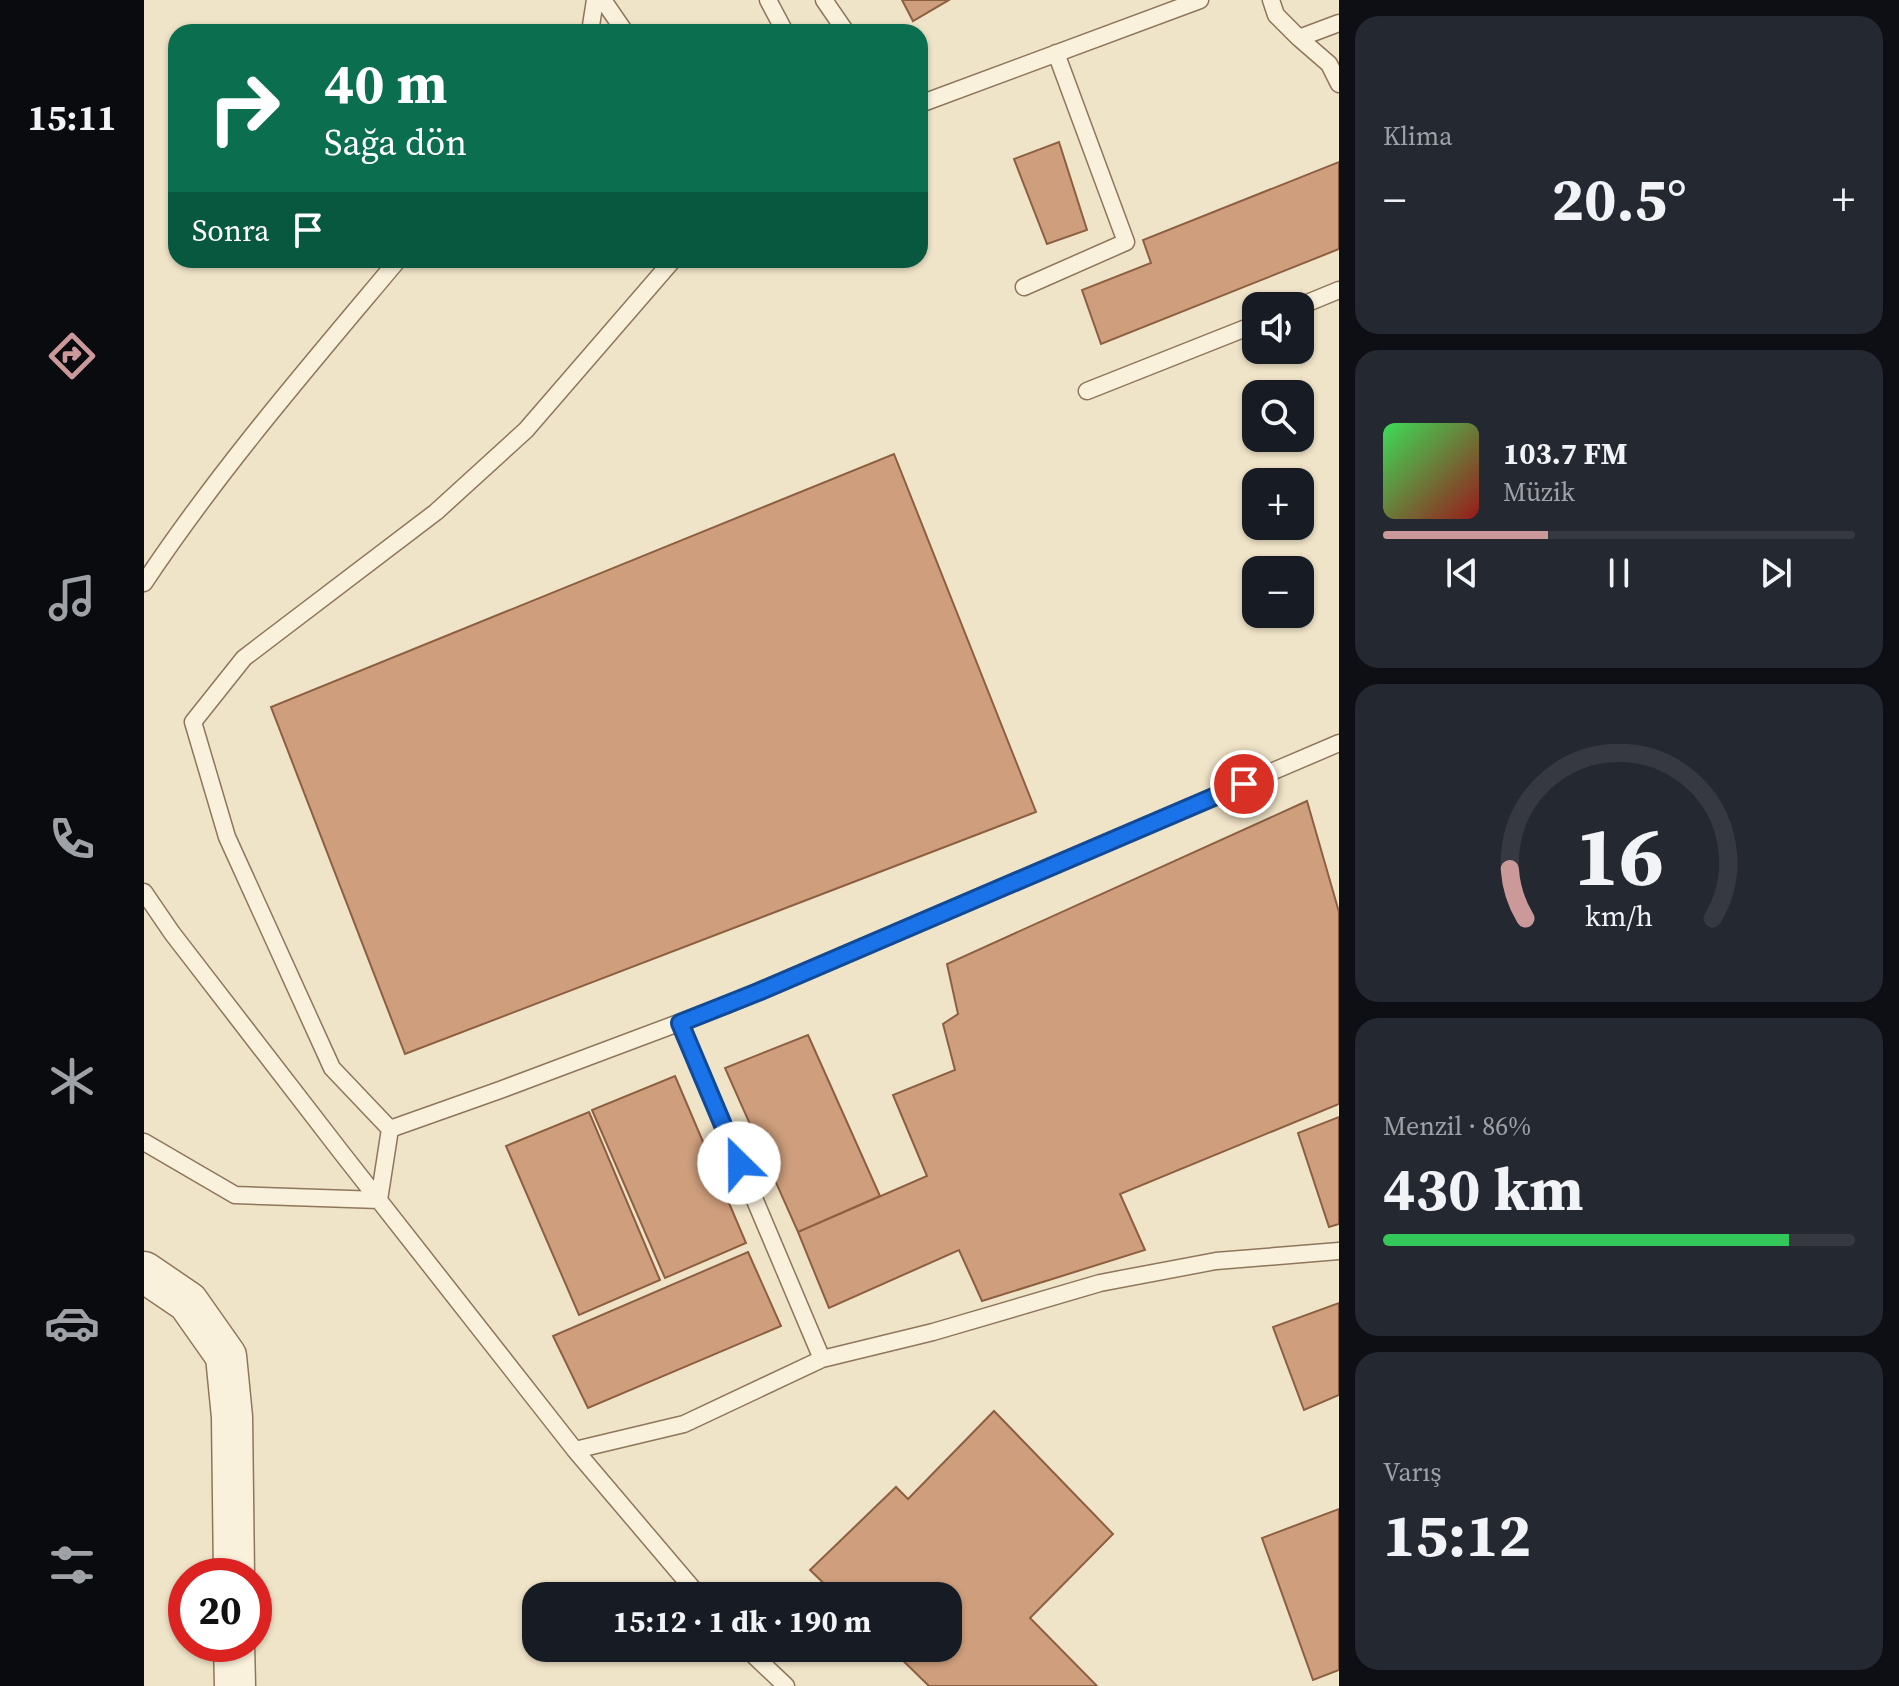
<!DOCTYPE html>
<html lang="tr">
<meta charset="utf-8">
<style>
:root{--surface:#171b24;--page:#242831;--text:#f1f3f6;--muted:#9ea1a6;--line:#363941;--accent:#cc999b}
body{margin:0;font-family:"Source Serif 4",serif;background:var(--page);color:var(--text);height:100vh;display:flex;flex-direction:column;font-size:30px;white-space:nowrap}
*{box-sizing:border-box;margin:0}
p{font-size:26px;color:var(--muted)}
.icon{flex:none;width:44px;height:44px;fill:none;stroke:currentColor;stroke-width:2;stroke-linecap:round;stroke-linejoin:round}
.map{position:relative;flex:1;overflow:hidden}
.drawer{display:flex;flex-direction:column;gap:16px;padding:16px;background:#0d0f14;width:560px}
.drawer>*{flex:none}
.banner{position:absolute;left:24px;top:24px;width:760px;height:244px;border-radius:24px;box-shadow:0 2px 6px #0004;background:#0b6e4f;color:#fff;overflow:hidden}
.fabs{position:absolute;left:1098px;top:292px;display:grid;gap:16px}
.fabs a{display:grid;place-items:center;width:72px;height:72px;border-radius:16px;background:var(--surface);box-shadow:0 2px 6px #0004;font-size:40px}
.speed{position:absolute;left:24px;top:1558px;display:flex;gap:16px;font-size:40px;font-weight:700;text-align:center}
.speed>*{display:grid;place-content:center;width:104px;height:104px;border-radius:50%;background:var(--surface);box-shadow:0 2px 6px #0004;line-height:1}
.speed .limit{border:12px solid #d22;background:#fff;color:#111}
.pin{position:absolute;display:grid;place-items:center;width:68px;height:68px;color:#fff;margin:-34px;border:4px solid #fff;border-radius:50%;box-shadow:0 2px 8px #0007}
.me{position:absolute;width:88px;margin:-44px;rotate:337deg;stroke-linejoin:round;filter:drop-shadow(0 0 6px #0008)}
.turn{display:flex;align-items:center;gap:28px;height:168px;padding:0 24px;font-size:36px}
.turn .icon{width:104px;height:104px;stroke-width:2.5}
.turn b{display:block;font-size:56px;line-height:68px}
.then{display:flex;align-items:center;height:76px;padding:0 24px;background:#0003;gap:16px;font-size:30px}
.big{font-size:60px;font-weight:700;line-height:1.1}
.drawer .widget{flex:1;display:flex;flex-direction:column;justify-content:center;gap:12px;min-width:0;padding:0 28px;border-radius:24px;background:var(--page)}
.drawer .dial{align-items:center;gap:0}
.dial svg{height:208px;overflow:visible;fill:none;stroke:var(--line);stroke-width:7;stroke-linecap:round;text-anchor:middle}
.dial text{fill:var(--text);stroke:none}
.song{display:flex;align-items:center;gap:24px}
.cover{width:96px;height:96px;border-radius:12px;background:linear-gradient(135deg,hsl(130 70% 55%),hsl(0 70% 35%))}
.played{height:8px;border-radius:4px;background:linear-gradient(90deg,var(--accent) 35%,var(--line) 35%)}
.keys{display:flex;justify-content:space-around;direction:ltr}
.heat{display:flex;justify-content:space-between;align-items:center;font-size:44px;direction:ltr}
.charge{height:12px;border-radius:6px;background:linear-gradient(90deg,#34c759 86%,var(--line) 0)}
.trip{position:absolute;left:378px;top:1582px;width:440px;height:80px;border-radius:24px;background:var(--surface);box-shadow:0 2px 6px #0004;font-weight:700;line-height:80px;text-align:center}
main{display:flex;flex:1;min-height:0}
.dock{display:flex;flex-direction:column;width:144px;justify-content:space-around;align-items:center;background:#090b0e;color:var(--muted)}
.dock .icon{width:56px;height:56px}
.dock .active{color:var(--accent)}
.dock b{font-size:36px;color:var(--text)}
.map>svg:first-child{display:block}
</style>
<main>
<nav class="dock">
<b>15:11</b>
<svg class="icon active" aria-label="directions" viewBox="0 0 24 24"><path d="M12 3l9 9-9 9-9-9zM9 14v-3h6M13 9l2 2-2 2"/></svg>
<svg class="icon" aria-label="music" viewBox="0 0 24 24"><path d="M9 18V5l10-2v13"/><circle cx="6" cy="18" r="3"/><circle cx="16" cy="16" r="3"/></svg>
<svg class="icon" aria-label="phone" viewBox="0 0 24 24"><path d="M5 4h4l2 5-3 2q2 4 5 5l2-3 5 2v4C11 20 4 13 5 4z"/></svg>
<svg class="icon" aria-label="climate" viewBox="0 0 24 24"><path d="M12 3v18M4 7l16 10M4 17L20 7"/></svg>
<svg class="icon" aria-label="car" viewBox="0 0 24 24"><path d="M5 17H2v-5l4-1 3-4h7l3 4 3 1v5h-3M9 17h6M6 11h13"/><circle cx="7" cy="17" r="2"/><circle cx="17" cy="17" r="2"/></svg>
<svg class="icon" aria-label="filters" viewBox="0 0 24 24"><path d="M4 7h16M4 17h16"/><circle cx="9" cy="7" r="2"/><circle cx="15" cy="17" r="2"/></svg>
</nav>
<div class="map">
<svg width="1195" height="1686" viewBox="0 0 1195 1686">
<rect width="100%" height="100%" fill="#f0e4c8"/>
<path fill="#cf9f7d" stroke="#8d5f41" stroke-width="2" d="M758,0H805L769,21Z
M915,142L943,230L903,244L870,159Z
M1195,162V249L957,344L938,290L1007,263L999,240Z
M750,454L892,812L261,1054L127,707Z
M1163,801L1195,912V1104L976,1194L1001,1250L838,1301L815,1250L685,1308L654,1232L783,1176L749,1095L811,1070L799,1024L814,1014L803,964Z
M664,1035L736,1196L654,1232L581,1068Z
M531,1076L602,1243L521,1278L448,1110Z
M445,1112L516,1280L435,1315L362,1146Z
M1195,1117V1224L1185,1227L1154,1133Z
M604,1252L637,1326L444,1408L409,1336Z
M1195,1303V1395L1160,1410L1129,1327Z
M850,1411L969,1534L886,1618L953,1686H785L746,1648H804V1596H693L666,1570L752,1487L764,1499Z
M1195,1509V1670L1169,1680L1118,1538Z"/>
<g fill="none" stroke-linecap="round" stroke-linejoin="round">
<defs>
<path id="service" d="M459,0L481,32
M624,0L641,32
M680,0L702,32
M1127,0L1132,15L1155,38L1195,23
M446,32L451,0
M1155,38L1185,64L1195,84
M776,104L1056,0
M880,287L982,242L912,53
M1156,306L1195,290
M943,391L1112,324
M0,583C76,469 166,365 254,260
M0,892L28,933L197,1152L431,1450L555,1596
M536,1023L678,1359
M246,1129L356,1090L585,1004L1195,743
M0,1142L91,1195L235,1200L246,1129L188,1068L83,837L49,722L100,658L292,512L382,430L529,260
M431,1450L540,1424L678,1359L789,1332L956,1283L1072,1261L1195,1251
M602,1648L642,1686"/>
<path id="tertiary" d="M0,1272L44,1302L82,1356L88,1417L90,1576
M90,1644L91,1686"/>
</defs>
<use href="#service" stroke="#8d765c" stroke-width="19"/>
<use href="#tertiary" stroke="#8d765c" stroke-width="43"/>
<use href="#service" stroke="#faf1dc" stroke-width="16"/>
<use href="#tertiary" stroke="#faf1dc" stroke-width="40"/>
</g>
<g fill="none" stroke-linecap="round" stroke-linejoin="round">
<defs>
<path id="route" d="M595,1163L536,1023L614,992L1100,784"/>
</defs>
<use href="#route" stroke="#114b97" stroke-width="20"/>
<use href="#route" stroke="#1a73e8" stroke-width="14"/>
</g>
</svg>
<div class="fabs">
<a><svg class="icon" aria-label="sound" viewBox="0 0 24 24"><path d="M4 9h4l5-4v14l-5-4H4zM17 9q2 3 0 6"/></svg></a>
<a><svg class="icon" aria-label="search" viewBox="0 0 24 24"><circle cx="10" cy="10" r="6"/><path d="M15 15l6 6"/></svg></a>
<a>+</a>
<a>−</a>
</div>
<div class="speed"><div class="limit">20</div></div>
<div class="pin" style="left:1100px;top:784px;background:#d93025"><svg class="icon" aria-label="arrive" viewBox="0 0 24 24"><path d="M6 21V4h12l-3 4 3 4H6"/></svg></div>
<svg class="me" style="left:595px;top:1163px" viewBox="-20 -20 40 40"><circle r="19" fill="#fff"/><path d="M0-13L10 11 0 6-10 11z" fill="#1a73e8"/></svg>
<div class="trip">15:12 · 1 dk · 190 m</div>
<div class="banner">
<div class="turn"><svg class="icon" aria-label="right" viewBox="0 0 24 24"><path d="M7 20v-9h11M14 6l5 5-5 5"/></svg><div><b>40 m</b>Sağa dön</div></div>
<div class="then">Sonra<svg class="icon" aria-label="arrive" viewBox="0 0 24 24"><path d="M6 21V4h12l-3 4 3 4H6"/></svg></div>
</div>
</div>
<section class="drawer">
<div class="widget"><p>Klima</p>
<div class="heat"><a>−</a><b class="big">20.5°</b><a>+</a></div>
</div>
<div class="widget">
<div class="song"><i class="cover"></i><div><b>103.7 FM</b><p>Müzik</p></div></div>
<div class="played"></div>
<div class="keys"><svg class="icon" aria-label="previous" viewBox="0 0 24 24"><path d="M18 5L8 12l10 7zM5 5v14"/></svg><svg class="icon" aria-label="pause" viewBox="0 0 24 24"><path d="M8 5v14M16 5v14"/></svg><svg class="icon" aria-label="next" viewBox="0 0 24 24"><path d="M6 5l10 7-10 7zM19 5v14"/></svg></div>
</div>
<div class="widget dial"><svg viewBox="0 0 100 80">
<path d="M14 69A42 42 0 1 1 86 69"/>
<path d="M14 69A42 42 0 0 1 8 50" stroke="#cc999b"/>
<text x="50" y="56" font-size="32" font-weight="700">16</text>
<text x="50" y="72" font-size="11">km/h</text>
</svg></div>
<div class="widget"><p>Menzil · 86%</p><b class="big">430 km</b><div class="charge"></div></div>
<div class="widget"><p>Varış</p><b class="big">15:12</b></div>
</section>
</main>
